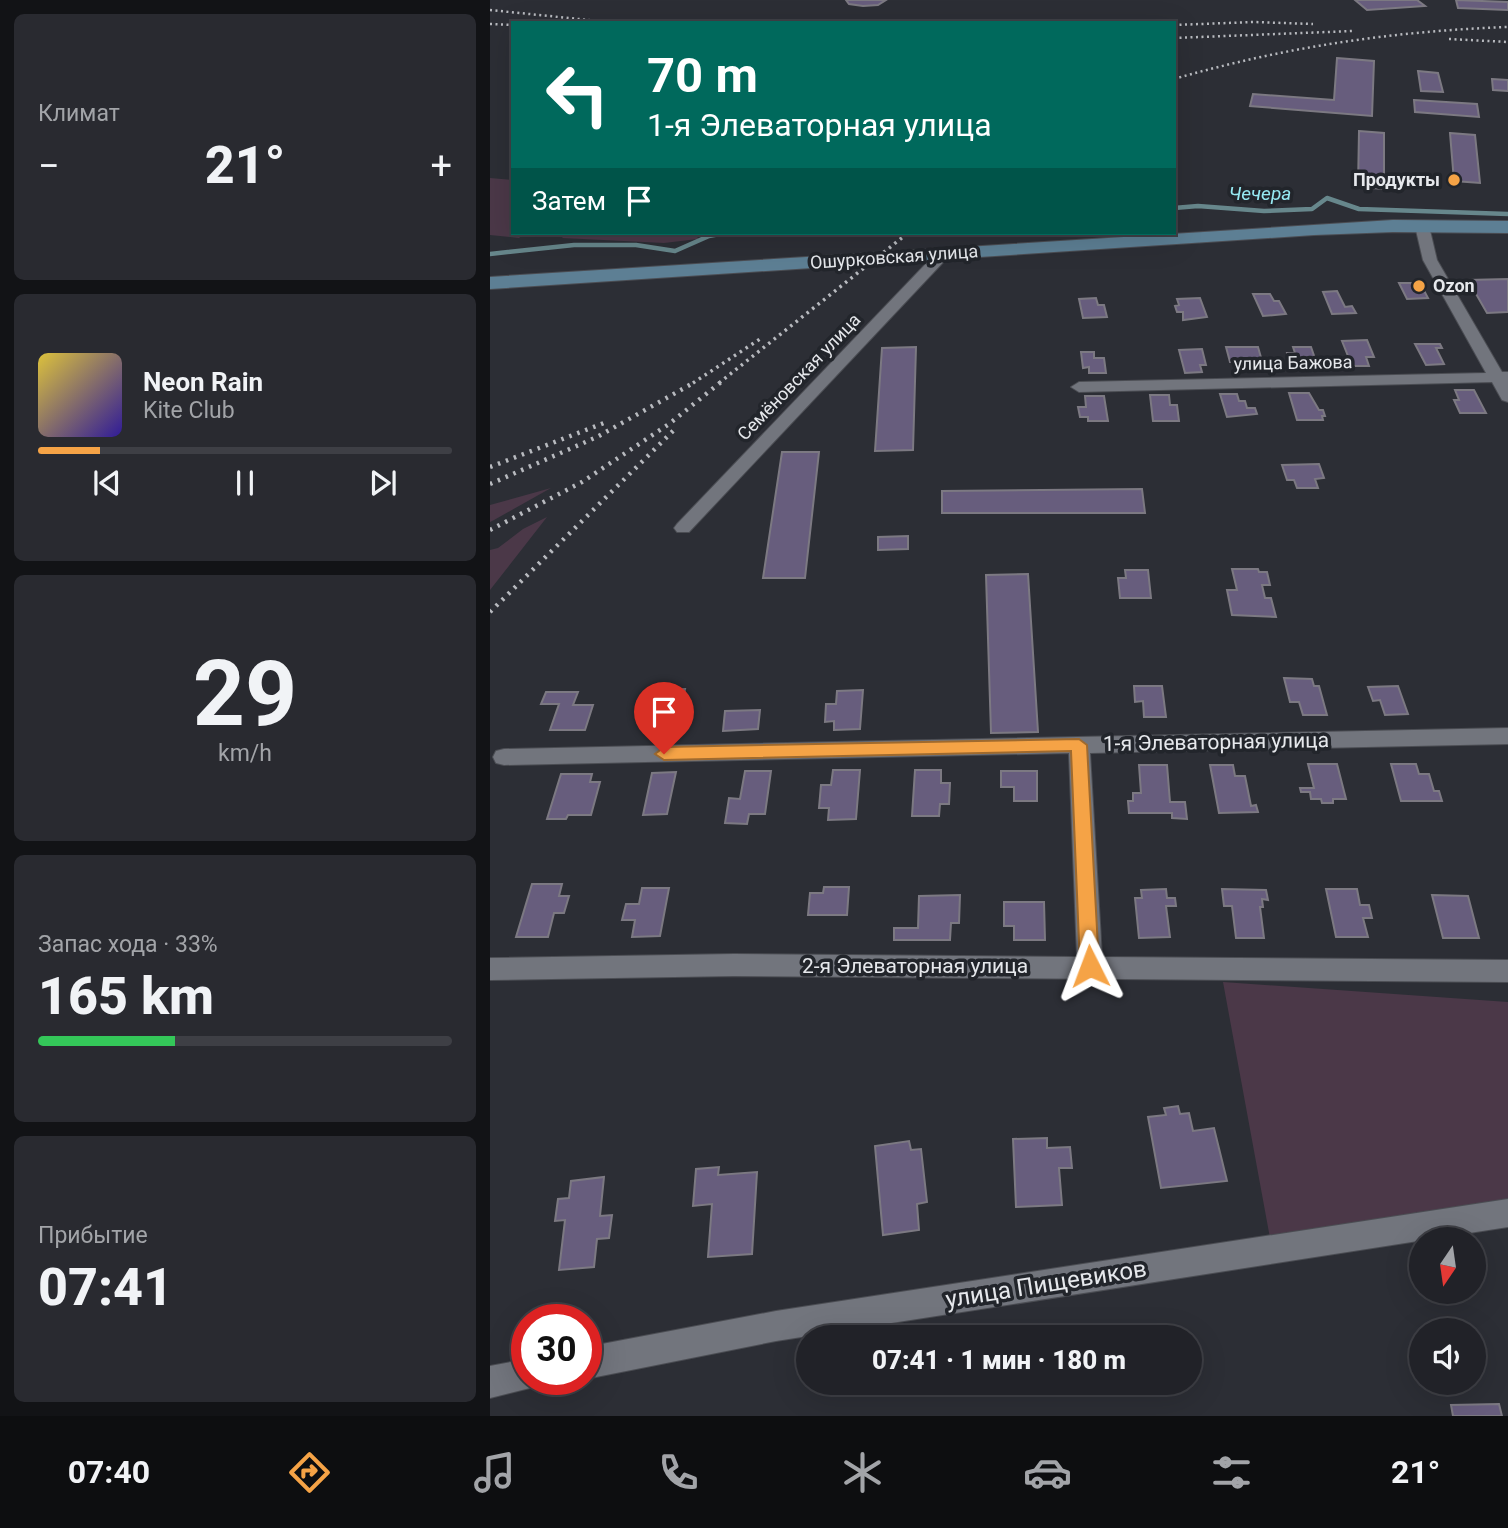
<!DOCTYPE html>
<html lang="ru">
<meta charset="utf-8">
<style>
:root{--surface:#212228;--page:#292a30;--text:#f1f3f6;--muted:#a2a4a8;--line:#3e3f45;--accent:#f5a346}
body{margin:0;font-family:Roboto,sans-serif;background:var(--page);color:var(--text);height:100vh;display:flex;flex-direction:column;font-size:26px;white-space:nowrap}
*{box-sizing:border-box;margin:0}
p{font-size:23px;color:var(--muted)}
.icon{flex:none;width:38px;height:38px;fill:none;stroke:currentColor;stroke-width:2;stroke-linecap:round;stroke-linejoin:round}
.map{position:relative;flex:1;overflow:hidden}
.drawer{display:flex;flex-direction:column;gap:14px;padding:14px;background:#121316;width:490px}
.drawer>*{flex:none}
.top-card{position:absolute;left:21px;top:21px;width:665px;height:214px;border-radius:0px;box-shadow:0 7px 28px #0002,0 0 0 2px var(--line);background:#00695c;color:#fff;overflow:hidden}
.needle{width:46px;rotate:193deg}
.fabs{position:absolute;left:919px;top:1227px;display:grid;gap:14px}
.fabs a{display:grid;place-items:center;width:77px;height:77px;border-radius:50%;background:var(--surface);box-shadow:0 7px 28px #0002,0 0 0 2px var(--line);font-size:35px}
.speed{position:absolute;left:21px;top:1304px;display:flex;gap:14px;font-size:35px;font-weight:700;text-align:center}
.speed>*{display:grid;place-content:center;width:91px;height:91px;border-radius:50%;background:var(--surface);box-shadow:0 7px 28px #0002,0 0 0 2px var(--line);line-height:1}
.speed .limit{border:10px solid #d22;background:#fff;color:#111}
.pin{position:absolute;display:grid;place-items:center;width:60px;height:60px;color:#fff;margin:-72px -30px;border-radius:50% 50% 50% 0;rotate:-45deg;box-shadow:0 0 7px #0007}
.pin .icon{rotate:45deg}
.me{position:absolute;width:77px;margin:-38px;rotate:357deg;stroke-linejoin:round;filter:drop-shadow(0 0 5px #0008)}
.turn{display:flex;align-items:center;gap:24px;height:147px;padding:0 21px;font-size:32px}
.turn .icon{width:91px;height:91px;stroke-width:2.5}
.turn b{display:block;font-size:49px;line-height:60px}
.then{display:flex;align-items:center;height:66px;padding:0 21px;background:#0003;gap:14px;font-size:26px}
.big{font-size:52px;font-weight:800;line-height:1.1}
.drawer .card{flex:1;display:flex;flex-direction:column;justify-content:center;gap:10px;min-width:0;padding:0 24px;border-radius:10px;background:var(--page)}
.drawer .dial{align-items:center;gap:0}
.dial b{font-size:91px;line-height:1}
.song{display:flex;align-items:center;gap:21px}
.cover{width:84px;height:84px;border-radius:10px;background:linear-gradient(135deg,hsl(50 70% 55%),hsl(250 70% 35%))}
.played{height:7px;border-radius:4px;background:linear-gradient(90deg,var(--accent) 15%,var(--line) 15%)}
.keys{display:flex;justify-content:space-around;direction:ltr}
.heat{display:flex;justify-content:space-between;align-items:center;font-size:38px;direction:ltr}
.charge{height:10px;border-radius:5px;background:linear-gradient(90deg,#34c759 33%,var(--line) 0)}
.trip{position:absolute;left:306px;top:1325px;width:406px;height:70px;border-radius:35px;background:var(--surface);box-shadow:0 7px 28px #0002,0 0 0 2px var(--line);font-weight:800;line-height:70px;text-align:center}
.menu{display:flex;height:112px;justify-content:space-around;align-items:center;background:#0d0e10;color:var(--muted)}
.menu .icon{width:49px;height:49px}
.menu .on{color:var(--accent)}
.menu b{font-size:32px;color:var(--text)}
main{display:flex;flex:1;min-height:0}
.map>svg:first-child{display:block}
</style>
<main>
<section class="drawer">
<div class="card"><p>Климат</p>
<div class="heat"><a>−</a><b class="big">21°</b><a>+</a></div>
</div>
<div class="card">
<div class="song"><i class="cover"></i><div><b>Neon Rain</b><p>Kite Club</p></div></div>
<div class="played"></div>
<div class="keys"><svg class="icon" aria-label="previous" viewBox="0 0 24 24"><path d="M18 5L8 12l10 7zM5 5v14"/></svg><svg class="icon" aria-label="pause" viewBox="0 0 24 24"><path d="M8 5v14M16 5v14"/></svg><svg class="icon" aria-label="next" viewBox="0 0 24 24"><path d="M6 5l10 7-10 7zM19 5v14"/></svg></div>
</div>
<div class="card dial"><b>29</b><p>km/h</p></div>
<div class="card"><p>Запас хода · 33%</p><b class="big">165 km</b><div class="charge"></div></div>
<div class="card"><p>Прибытие</p><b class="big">07:41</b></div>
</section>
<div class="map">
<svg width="1018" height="1416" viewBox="0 0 1018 1416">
<rect width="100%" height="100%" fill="#2c2e35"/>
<path fill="#4b3848" d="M0,178L23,180V233H34L29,238L0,235Z
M76,233H218L207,236L208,239L174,243L72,238Z
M61,488L4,520L0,522V505Z
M57,517L0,590V550L8,548L33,529Z
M733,982L1018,1002V1203L780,1238Z"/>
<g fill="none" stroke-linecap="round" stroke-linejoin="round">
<path stroke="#67878c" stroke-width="4.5" d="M684,208L708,206L774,211L822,209L837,198L869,209L1018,214
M0,254L84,245H146L185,251L219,236L235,233"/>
</g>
<path fill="#675d7d" stroke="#7c7982" stroke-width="2" d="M356,0H396L388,5L373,6L359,4Z
M865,0H927L935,6L877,10Z
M966,0L1018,2V10L968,8Z
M847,58L884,61L882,116L760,106L763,94L844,100Z
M928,71L948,73L953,92L931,91Z
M1002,79L1018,80V91L1003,90Z
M924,100L987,104L989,117L925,112Z
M869,131L894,133V189L868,187Z
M960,133L985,135L990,183L964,181Z
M1018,279V312L997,313L978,280Z
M909,283H930L938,298L917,299Z
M847,291L855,307L862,306L866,313L842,314L833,292Z
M763,294H780L784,301H789L796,314L773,316Z
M606,298L608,305H614L617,317L593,318L589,299Z
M710,298L717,317L693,320V312H687L685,306L689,305L687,299Z
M877,340L884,357H876L879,366H862L852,341Z
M925,344H950L952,348H946L954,364L936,365Z
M426,347L423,450L385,451L392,348Z
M736,347H768L772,361L740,362Z
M803,347H821L828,367L810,368L808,362H799L797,353H805Z
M712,349L716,365H710L712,372L695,373L689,350Z
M591,352H604V358H614L616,373H599V367L593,368Z
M965,390H984L996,413H970L964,400H969Z
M799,393H819L829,410H833L835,416H832L833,420H807Z
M730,394H747L749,401H755L757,408H765L767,414L737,417Z
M660,395H679L680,405H687L689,421H663Z
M595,396H614L618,421H598V417H590L588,407H596Z
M292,452H329L315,578H273Z
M829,464L834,478L825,479L828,488H807L804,480H797L792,465Z
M652,489L655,513H452V491Z
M418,536V549L388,550V537Z
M742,569H768L769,572H777L780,585H772L775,598H781L786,617L742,615L737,590H747Z
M635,570H658L661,598H630L628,578H636Z
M538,574L548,732L501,733L496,575Z
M794,678L822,679L824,686H829L837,715H813L809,702H800Z
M644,686H672L676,717H654L653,701L645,702Z
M908,686L918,714L895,715L890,700L883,701L878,687Z
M195,689L187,728H165L172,697H165L167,690Z
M373,690L370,729L344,730V721L335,722L336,704H346L347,691Z
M56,692H88L83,705H103L95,730H60L69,704H51Z
M270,710L268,729L233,731L235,711Z
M818,764H847L856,799H843V803H832L831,799H821L820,792H811L810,788H824Z
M901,764H926L929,774H939L944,791H949L952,801H911Z
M649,765H677L680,802H695L697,819L682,818V813H639L638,801H643V793H651Z
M720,765H743L745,776H755L761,806L766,805L768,812L729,813Z
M343,770H370L366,819L338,820L339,808H329L331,785H341Z
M425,770H451V783H460L459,804H450L449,816H422Z
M255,771H281L275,814H259L257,824L235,823L239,798L250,799Z
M511,771H547V801H524V787H511Z
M186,772L177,814L153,815L162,773Z
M71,774H102L100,782H110L101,815H78L76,819H57Z
M42,884H72L69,896H79L74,913H64L58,937H26Z
M334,887H359L357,915H318L320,893H333Z
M152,888H179L170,936L142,937L145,920H132L136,904H149Z
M676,889L677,898H685L686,906H676L680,937L649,938L645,898H652L651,890Z
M732,889L776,890L778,900L772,899L773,907H770L774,938H746L742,906H734Z
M836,889H867L870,905H879L882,918H873L878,937H846Z
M470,895L469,923H461L460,940H404V928H428L429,896Z
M942,895L978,896L989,938H953Z
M514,902H554L555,940H524V926H514Z
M688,1106L690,1114L699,1113L703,1131L724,1128L737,1181L671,1188L658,1117L676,1115L674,1108Z
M557,1138V1148L580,1147L582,1168H569L572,1205L526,1207L523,1139Z
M419,1141L421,1150L431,1149L437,1202L427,1204L429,1230L393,1235L385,1146Z
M229,1167L228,1175L267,1172L262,1254L218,1257L222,1204L203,1206L206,1169Z
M114,1177L110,1216L122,1215L119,1238L107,1239L104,1267L69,1270L75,1220L65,1221L68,1199L79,1198L81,1181Z
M1009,1404L1012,1416H963L961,1405Z"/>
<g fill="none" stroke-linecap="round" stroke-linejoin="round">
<defs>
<path id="street" d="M932,222L939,226L947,260L1012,372H1018V402L1012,400L1002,382L589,392L581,387L589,382L996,373L933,260L925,226Z
M454,249L461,253L459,256L199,532H187L184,528L187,524L449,250Z
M1018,728V744L600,753L612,957L1018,960V982L244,976L0,980V958L244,954L587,957L579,753L14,765L6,763L3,757L6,751L14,749Z
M1018,1199V1227L286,1341L96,1379V1347L286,1311Z
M37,1359V1379H51L48,1386L0,1398V1366Z"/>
<path id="secondary" d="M903,220L1018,221V233L903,232L824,235L0,289V277Z"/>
</defs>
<use href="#street" stroke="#4b4d53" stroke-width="2"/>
<use href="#secondary" stroke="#4b4d53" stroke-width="2"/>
<use href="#street" fill="#72757d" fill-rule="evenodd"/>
<use href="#secondary" fill="#5d7f94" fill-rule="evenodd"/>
<path stroke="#b8babf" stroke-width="2.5" stroke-dasharray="2 3.5" stroke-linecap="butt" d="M0,10L128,23
M0,24L23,25
M684,25L764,22L823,24
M684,38L863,31
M959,39L1018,42
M684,79C794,47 904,31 1018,27"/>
<path stroke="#b8babf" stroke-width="3.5" stroke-dasharray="2.5 4.5" stroke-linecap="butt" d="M203,383L273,337
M229,383L418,233"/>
<path stroke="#b8babf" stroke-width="4.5" stroke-dasharray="2.5 6" stroke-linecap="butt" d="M0,467L114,423
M0,484L107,437L205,382
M0,530L92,482L179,424L231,382
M0,612L184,430"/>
</g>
<path fill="#f5a346" stroke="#9f6a2e" stroke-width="2" d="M589,739L597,745L609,966L607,972L600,974L593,972L590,966L581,751L174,760L165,754L174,747Z"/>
<g fill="#f5a346" stroke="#22252b" stroke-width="2.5">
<circle cx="964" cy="180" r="7"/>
<circle cx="929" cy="286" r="7"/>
</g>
<g text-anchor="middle" stroke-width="7" stroke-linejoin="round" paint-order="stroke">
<g font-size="18" font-weight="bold" fill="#e6e8ec" stroke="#22252b" text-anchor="end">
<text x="950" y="186">Продукты</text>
<text x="943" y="292" text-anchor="start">Ozon</text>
</g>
<g font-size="18" fill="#e6e8ec" stroke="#22252b">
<text transform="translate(404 257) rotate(-4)" y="6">Ошурковская улица</text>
<text transform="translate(803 363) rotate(-1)" y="6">улица Бажова</text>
<text transform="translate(309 377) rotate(-46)" y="6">Семёновская улица</text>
</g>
<g font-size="19" font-style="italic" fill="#97eaf3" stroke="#22252b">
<text x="770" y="200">Чечера</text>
</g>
<g font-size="21" fill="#e6e8ec" stroke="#22252b">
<text transform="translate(726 742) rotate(-1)" y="7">1-я Элеваторная улица</text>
<text x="425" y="973">2-я Элеваторная улица</text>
</g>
<g font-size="24" fill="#e6e8ec" stroke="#22252b">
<text transform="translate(556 1284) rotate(-9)" y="8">улица Пищевиков</text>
</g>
</g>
</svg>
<div class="fabs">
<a><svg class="needle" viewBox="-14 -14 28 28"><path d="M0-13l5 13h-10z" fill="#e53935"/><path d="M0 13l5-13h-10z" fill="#a2a4a8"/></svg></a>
<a><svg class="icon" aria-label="sound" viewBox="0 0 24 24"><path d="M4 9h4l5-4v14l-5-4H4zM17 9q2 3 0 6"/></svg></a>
</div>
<div class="speed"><div class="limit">30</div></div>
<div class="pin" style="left:174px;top:754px;background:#d93025"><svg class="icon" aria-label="arrive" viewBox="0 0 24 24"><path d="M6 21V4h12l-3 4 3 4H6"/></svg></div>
<svg class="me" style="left:600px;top:966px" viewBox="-20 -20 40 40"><path d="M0-17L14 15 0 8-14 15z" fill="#f5a346" stroke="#fff" stroke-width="4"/></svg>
<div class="trip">07:41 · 1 мин · 180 m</div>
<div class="top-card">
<div class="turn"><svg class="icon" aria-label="left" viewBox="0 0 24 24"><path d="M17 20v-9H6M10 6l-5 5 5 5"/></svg><div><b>70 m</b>1-я Элеваторная улица</div></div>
<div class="then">Затем<svg class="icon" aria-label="arrive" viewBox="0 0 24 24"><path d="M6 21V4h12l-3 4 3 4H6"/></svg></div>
</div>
</div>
</main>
<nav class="menu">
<b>07:40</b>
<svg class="icon on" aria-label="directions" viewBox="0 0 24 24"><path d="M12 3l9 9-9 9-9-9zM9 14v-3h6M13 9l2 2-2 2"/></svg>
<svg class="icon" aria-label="music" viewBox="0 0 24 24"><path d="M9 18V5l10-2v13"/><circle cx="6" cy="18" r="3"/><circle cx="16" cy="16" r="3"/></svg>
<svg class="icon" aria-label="phone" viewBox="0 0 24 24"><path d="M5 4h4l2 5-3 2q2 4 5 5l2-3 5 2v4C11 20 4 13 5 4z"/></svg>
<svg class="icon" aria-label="climate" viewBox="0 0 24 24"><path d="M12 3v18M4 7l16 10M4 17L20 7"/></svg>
<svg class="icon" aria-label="car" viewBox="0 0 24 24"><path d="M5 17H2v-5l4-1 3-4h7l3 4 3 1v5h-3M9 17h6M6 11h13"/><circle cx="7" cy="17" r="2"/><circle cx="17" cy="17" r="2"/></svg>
<svg class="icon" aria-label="filters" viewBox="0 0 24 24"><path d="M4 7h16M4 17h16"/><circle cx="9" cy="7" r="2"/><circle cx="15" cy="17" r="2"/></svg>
<b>21°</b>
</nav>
